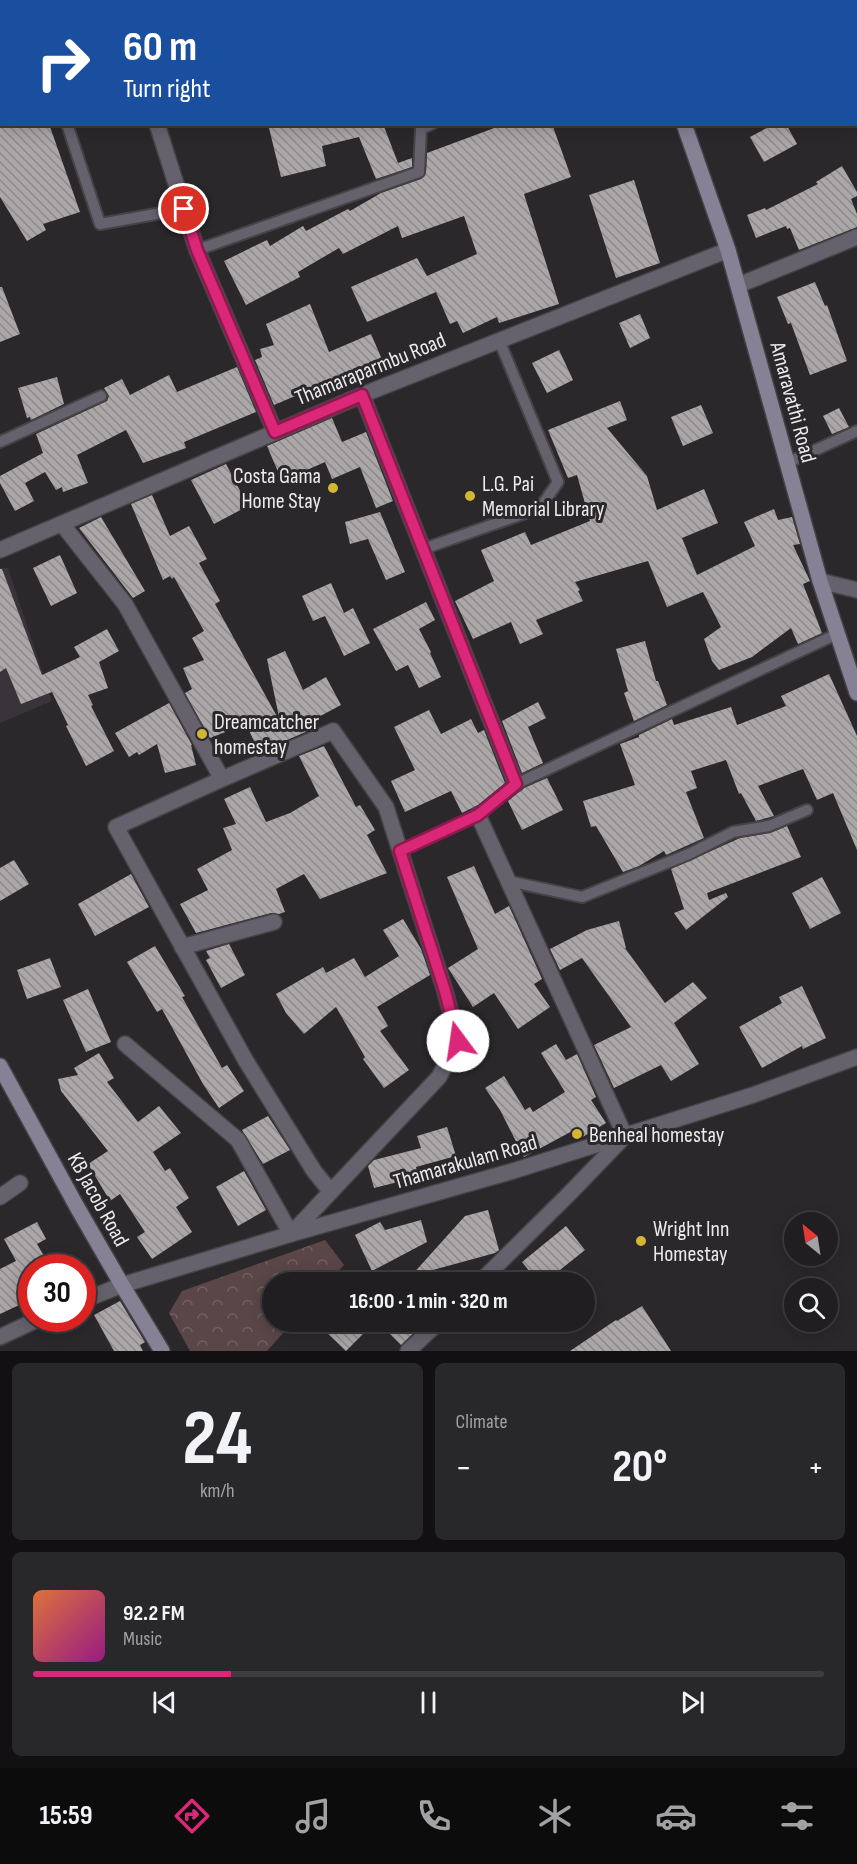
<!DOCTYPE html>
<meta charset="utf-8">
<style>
:root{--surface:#201e20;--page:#282729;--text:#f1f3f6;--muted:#a2a2a5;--line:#3d3c3e;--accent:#db2777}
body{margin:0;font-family:"Sofia Sans Condensed",sans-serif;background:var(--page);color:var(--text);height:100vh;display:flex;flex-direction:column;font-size:22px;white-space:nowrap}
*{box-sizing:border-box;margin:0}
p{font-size:20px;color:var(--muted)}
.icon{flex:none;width:33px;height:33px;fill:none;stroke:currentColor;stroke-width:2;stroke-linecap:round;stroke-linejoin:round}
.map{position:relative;height:1351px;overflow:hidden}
.details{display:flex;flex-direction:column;gap:12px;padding:12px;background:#121012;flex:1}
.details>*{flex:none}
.top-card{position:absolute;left:0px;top:0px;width:858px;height:126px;box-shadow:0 3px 15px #0003,0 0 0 2px var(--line);background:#1a4fa0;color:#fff;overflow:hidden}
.needle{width:39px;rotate:330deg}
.controls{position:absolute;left:784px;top:1212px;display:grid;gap:12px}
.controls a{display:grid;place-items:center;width:54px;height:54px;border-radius:50%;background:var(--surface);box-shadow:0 3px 15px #0003,0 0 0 2px var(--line);font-size:30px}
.speed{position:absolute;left:18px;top:1254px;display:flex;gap:12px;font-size:30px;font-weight:700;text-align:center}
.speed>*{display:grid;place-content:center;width:78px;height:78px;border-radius:50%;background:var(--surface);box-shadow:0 3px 15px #0003,0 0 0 2px var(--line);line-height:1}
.speed .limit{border:9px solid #d22;background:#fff;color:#111}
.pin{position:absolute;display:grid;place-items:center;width:51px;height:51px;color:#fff;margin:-26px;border:3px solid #fff;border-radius:50%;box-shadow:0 2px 6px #0007}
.me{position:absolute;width:66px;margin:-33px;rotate:346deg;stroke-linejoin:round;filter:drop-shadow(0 0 4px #0008)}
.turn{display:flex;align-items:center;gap:21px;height:126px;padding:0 24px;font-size:27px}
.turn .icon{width:78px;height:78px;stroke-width:2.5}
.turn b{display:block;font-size:42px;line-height:51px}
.big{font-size:45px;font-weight:700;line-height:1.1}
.details .tile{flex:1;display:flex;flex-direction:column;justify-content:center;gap:9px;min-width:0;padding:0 21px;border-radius:9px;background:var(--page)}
.details .dial{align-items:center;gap:0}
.dial b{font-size:78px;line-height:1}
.song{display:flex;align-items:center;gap:18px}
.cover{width:72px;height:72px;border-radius:9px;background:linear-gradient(135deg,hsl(20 70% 55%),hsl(310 70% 35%))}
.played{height:6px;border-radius:3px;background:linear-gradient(90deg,var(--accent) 25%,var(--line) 25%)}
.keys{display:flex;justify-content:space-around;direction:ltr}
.heat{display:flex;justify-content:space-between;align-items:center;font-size:33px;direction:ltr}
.details .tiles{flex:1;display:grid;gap:12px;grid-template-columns:1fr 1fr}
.tile:last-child{grid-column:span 2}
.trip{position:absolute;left:262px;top:1272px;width:333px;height:60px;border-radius:30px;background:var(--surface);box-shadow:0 3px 15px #0003,0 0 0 2px var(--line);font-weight:700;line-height:60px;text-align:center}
.dock{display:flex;height:96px;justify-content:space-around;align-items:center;background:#0d0c0d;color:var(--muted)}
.dock .icon{width:42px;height:42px}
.dock .current{color:var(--accent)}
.dock b{font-size:27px;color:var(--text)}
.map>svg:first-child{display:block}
</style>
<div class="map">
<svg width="857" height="1351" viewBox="0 0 857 1351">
<defs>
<pattern id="park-crowns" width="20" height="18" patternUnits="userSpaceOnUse" patternTransform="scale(1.5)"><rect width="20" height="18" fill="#5a4647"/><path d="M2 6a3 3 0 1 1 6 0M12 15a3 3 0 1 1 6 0" fill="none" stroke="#726162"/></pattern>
<pattern id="building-back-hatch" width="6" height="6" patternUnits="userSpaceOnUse" patternTransform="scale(1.5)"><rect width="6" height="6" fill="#aba6a8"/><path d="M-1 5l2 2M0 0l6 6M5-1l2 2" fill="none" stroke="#8d898b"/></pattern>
</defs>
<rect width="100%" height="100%" fill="#2b282b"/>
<path fill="#39333a" d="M0,568H8L52,701L0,723Z"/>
<path fill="url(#park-crowns)" d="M325,1240L344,1265L328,1282H273V1322H293L267,1351H190L169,1313L182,1291Z"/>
<path fill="url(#building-back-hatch)" d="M0,124H49L80,212L43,224L46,230L27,241L0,197Z
M268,124H383L398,163L412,158V167L376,179L359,137L322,146L326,166L281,177Z
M505,124H552L571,177L524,194L559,304L499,323L497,317L463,333L457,321L450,324L436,292L367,322L351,287L417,258L427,276L477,254L464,216L402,238L398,226L343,254L339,248L298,272L300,277L246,305L224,261L267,240L270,246L303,226L306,231L348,209L350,211L381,193L421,179L426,173L427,153Z
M774,124H786L797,144L764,162L750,137Z
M842,166L857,192V196L851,199L857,214V227L799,250L790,228L787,229L786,226L756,238L747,215L765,208L766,210L818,184L816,182Z
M634,180L660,263L616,278L589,195Z
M815,282L825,306L827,305L847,361L810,375L791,323L788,324L777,297Z
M0,287H2L20,334L0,342Z
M310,304L329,352L371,334L384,364L322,391L319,386L274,405L255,360L262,357L260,349L274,345L266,324Z
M640,314L650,338L630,348L619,323Z
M559,350L573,380L547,393L532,363Z
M237,367L256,412L184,442L186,448L143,463L126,430L77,455L88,483L63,492L62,487L56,490L45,472L25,483L34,501L15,511L0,483V476L43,453L36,434L107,401L109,396L104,388L122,379L130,395L169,375L177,392Z
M57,377L64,404L31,420L30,417L27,418L18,388Z
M620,401L627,420L607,428L647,476L657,510L704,489L718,523L682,538L697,575L755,546L744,522L774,509L778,520L792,517L800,544L793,545L810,581L803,584L822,633L798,644L791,628L752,657L719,670L712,661L704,639L721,627L703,592L667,607L648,561L575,582L580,590L578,591L583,601L536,620L543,634L520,644L511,622L473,639L455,601L494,581L481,550L525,532L531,545L590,521L577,475L568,478L548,430Z
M701,405L713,433L683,446L671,417Z
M839,408L849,427L832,434L823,416Z
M332,418L342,442L366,432L393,501L376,508L360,467L332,479L325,462L282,481L267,446Z
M226,464L248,506L214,524L191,480Z
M152,495L170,536L189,526L207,559L199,563L220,601L215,604L280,722L267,659L285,651L303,690L326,677L341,705L311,721L315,728L259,752L246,724L210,738L185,693L192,689L183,668L204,660L192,638L204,631L174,577L172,579L170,576L163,580L131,504Z
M380,512L405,572L386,580L368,539L350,544L345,522Z
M101,517L145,591L133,598L79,528Z
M60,555L77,593L51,606L33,568Z
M0,569H2L42,675L80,657L74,647L107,629L119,651L99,662L108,688L88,695L93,705L91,706L114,751L86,766L66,726L68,725L52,692L21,704L6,668L0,672Z
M331,583L344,613L353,608L370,643L344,656L325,616L313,621L302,596Z
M426,602L435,620L419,629L431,652L430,653L441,677L419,688L408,665L396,671L373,629Z
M645,641L656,681H658L667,705L634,721L624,693L628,691L616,649Z
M829,674L857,736V850L833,793L817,800L803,769L758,786L774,816L756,821L741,793L739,794L726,760L691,771L697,788L686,792L704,838L666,855L664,851L639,866L623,872L596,826L591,827L583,801L635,785L620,744L639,737V735L672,719L674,725L731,707L737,725L786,706L781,696Z
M538,702L546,718L528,727L543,763L522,773L502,721Z
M169,703L192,745H191L196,765L165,773L157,744L139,755L137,752L129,757L115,733Z
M429,710L441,734L471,719L478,733L484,730L505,783L478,805L462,813L451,791L405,812L391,781L415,770L394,727Z
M324,746L356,807L360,805L375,830L367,835L387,873L320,899L304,874L276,889L285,912L279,914L271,913L196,933L180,904L208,890L197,869L232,850L223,828L236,824L224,799L250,787L266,822L290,813L319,796L299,756Z
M547,778L563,810L522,830L508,801L524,788Z
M787,826L801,857L707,893L709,900L726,893L728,897L686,930L674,913L684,909L671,869L740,838L770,833Z
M14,860L29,884L0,901V868Z
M474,866L495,914L509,906L542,979L534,984L550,1007L518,1029L494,993L473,1007L448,968L478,949L447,877Z
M131,874L149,907L95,936L78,904Z
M822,877L841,913L810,929L792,893Z
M403,919L421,949L430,975L377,1007L388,1026L380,1031L409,1070L384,1088L363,1059L365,1057L336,1007L304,1034L286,1013L276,994L323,967L326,973L354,958L365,977L399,956L383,930Z
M619,921L626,948H625L665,1003L693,982L707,998L674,1023L699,1064L671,1081L661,1065L614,1088L594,1045L631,1027L582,958L560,970L550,949L587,930Z
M229,944L245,975L221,988L206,960L210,958L206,951Z
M155,946L185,996L182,997L222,1068L227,1065L244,1091L219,1108L203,1084L162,1009L157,1012L127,962Z
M50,958L61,987L27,999L17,970Z
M802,986L826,1038L803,1049L802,1046L762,1068L739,1027L782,1003L779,997Z
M88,989L111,1042L86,1052L63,1000Z
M556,1044L566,1060L577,1054L596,1097L591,1100L606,1123L581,1138L576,1129L524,1157L500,1110L485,1088L504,1076L525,1110L530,1107L533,1112L565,1092L541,1053Z
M99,1053L114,1078L107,1082L138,1122L159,1106L181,1133L153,1152L165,1171L170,1168L189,1198L176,1207L192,1232L152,1259L137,1237L145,1232L120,1194L110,1201L88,1164L108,1151L61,1091L58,1079L78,1075L74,1068Z
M268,1116L290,1150L263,1164L242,1130Z
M447,1127L456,1156L416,1167L418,1177L374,1188L368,1166L374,1160L421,1148L417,1136Z
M244,1171L266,1210L238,1226L216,1187Z
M488,1210L499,1250L495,1253L411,1276L465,1216Z
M421,1220L427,1242L372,1271L355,1235L380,1222L385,1230Z
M37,1222L46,1239L37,1244L51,1268H32V1299L0,1314V1269L16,1261L4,1239Z
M566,1226L585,1250L545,1282H538L522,1262Z
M120,1301L145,1342L140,1345L143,1351H114L94,1315Z
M642,1306L671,1351H570L616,1320L617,1321Z
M316,1322H375L346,1351Z
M378,1322H425L401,1345Z"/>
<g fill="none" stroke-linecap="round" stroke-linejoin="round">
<defs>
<path id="service" d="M108,0V2
M506,0L507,2
M311,2L315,0
M67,124L100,224L184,209
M197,250L419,172L421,129L432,124
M0,442L101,396
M787,463L857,431
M423,549L540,508L558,482L499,340
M400,851L478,815L516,784L837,634
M508,881L582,897L689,854L733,832L769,826L807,810"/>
<path id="minor" d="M0,72L2,71
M157,124L197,250L275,432
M739,285L857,237
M362,395L516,784
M62,524L125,604L222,779L333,731L386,807L445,991L458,1041L439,1077L291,1234L238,1140L125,1044
M0,550L362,395L728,250
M222,779L116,827L246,1061L314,1171L331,1192
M478,815L625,1136L568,1195L480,1282
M182,947L274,922
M0,1197L20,1183
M408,1351L439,1322"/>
<path id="tertiary" d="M820,581L857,590
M82,1301L122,1285L291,1234L513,1171L753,1095L857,1057
M0,1337L41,1318"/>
<path id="secondary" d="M641,0V2
M684,124L728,250L820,581L857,693
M0,1066L77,1207L122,1285L162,1351"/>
</defs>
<use href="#service" stroke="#464346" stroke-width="14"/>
<use href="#minor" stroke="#464346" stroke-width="18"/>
<use href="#tertiary" stroke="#464346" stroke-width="18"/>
<use href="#secondary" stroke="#464346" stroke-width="18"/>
<use href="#service" stroke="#65626e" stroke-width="10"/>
<use href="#minor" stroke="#65626e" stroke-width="15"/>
<use href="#tertiary" stroke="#65626e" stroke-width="15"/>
<use href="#secondary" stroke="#868195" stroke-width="15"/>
</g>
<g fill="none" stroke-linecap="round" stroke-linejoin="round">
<defs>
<path id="route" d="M184,209L197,250L275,432L362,395L516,784L478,815L400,851L445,991L458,1041"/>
</defs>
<use href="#route" stroke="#8e194d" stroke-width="15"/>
<use href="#route" stroke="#db2777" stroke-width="10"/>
</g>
<g fill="#d3b635" stroke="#2b282b" stroke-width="2">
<circle cx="333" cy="488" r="6"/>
<circle cx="470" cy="496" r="6"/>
<circle cx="202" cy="734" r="6"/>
<circle cx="577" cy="1134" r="6"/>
<circle cx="641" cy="1241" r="6"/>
</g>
<g text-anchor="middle" stroke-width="6" stroke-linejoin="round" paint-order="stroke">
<g font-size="22" fill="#eceaec" stroke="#2b282b">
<text transform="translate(370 368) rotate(-22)" y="8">Thamaraparmbu Road</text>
<text transform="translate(794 402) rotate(75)" y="8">Amaravathi Road</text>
<text transform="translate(465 1161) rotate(-16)" y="8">Thamarakulam Road</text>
<text transform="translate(99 1199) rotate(61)" y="8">KB Jacob Road</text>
</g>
<g font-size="22" fill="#eceaec" stroke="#2b282b" text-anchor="start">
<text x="321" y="483" text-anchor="end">Costa Gama<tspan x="321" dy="25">Home Stay</tspan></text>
<text x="482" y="491">L.G. Pai<tspan x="482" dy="25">Memorial Library</tspan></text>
<text x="214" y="729">Dreamcatcher<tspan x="214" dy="25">homestay</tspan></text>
<text x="589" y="1142">Benheal homestay</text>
<text x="653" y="1236">Wright Inn<tspan x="653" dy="25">Homestay</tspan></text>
</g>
</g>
</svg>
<div class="controls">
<a><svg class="needle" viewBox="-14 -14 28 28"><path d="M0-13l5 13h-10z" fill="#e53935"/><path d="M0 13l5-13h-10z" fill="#a2a2a5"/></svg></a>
<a><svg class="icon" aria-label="search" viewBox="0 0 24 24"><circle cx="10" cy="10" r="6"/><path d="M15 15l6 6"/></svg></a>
</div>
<div class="speed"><div class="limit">30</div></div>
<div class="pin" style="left:184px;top:209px;background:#d93025"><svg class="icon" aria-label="arrive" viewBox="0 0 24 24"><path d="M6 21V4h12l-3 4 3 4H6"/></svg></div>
<svg class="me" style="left:458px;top:1041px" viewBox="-20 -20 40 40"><circle r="19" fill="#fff"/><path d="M0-13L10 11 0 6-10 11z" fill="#db2777"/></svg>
<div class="trip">16:00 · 1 min · 320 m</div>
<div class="top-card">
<div class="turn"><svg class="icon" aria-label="right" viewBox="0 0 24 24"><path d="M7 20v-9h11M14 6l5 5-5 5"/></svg><div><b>60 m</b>Turn right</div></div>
</div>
</div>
<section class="details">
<div class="tiles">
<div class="tile dial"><b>24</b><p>km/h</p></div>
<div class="tile"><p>Climate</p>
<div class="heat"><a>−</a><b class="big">20°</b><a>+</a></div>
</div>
<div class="tile">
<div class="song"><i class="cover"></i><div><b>92.2 FM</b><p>Music</p></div></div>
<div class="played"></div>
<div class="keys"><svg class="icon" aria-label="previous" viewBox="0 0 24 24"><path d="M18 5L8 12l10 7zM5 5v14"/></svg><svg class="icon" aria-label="pause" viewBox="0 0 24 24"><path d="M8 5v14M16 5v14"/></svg><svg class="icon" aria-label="next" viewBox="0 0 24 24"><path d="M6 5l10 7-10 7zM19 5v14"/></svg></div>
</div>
</div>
</section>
<nav class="dock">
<b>15:59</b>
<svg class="icon current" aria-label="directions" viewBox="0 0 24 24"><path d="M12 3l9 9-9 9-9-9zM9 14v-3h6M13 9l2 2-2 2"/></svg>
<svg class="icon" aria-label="music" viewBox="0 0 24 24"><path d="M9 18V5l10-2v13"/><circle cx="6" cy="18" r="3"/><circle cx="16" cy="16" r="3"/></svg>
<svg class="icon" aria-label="phone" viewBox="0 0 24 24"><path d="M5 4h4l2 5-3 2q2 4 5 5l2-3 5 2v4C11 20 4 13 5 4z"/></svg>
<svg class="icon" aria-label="climate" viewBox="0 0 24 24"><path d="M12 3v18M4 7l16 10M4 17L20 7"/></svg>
<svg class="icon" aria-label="car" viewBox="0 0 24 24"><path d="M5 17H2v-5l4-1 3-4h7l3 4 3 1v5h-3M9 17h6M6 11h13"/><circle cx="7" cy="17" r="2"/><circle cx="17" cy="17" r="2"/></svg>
<svg class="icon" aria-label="filters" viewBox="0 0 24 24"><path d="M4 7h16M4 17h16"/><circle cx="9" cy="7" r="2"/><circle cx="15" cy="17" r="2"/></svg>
</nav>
